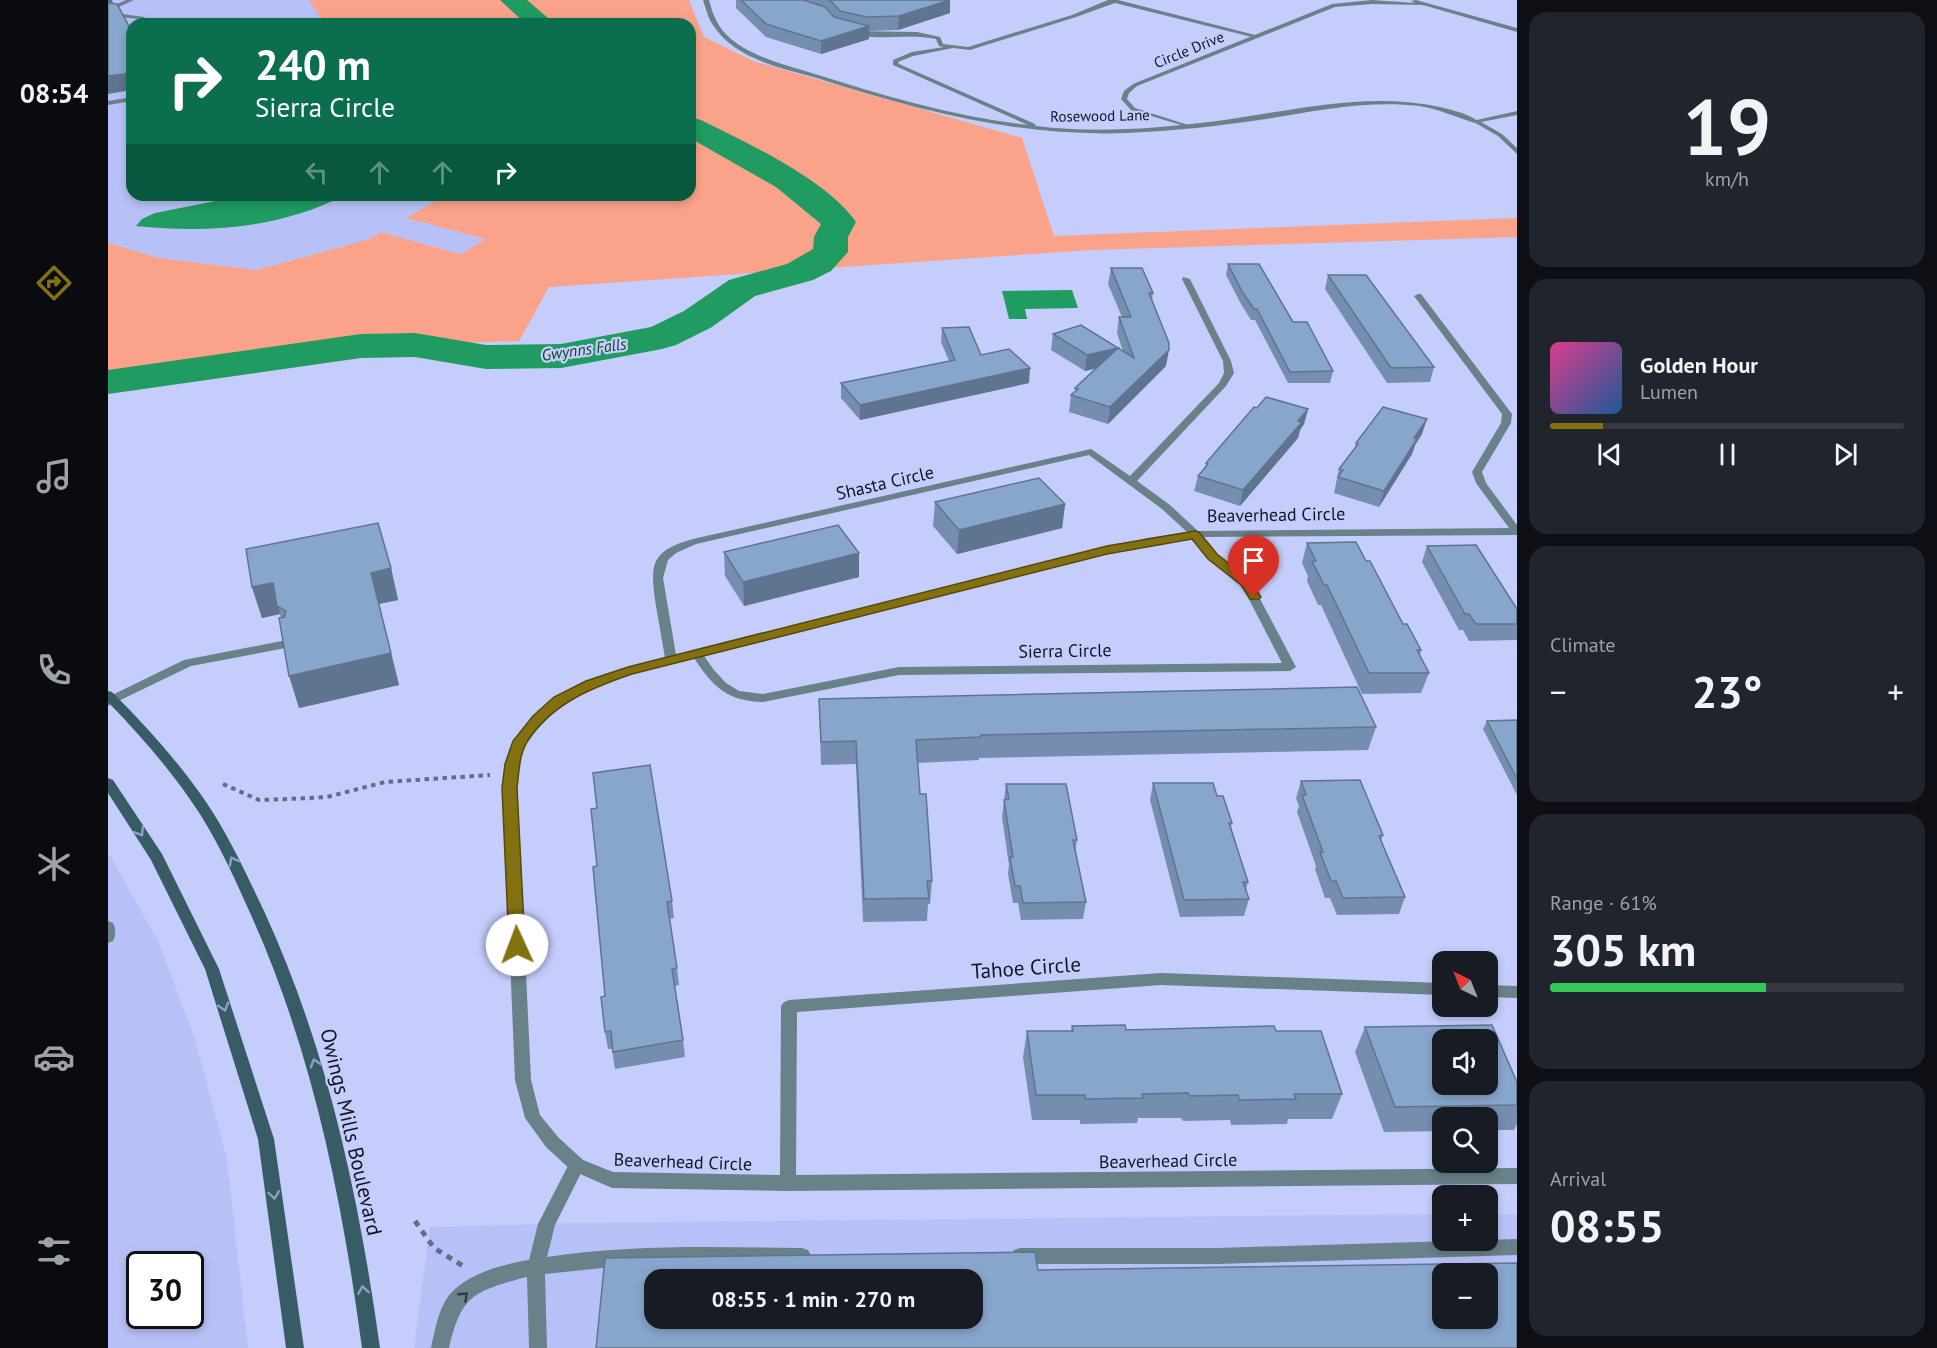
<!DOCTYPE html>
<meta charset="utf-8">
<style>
:root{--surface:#171b24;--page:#20242c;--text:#f1f3f6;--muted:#9ea1a6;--line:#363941;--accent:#837111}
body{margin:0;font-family:"PT Sans",sans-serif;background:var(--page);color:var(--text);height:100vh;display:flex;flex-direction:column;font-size:22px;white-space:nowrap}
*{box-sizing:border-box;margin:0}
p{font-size:20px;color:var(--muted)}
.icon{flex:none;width:33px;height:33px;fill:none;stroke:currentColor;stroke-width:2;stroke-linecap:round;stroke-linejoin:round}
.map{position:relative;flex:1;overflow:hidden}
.drawer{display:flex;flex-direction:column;gap:12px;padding:12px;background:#0d0f14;width:420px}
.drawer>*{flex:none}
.banner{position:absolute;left:18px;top:18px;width:570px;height:183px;border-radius:18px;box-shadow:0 3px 9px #0003;background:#0b6e4f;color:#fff;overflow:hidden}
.needle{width:39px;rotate:317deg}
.fabs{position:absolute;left:1324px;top:951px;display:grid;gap:12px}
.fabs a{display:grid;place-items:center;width:66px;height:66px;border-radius:12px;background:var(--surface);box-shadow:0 3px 9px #0003;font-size:30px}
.speed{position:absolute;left:18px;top:1251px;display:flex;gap:12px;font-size:30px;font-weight:700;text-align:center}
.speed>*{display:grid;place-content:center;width:78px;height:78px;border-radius:50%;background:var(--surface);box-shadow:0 3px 9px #0003;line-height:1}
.speed .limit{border:3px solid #111;border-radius:9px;background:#fff;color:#111}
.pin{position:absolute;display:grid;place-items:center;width:51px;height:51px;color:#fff;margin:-62px -26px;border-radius:50% 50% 50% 0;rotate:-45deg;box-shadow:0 0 6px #0007}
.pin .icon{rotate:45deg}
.me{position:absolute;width:66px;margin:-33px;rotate:358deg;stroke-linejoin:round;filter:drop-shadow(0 0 4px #0008)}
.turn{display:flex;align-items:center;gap:21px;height:126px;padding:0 30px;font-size:27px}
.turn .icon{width:78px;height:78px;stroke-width:2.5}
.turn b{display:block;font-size:42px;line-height:51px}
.lanes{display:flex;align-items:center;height:57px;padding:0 30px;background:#0003;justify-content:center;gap:30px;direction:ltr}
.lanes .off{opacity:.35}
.big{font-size:45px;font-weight:800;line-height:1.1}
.drawer .tile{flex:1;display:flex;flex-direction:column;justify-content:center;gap:9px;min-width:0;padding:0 21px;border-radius:18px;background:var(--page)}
.drawer .dial{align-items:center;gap:0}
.dial b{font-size:78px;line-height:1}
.song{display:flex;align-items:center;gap:18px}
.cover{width:72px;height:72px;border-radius:9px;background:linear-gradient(135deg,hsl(330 70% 55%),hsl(210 70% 35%))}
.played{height:6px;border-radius:3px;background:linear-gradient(90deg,var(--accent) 15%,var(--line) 15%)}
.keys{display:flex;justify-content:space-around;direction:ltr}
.heat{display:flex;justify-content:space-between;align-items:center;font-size:33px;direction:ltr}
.charge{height:9px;border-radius:4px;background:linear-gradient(90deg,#34c759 61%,var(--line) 0)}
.trip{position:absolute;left:536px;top:1269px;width:339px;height:60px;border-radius:18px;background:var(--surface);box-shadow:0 3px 9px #0003;font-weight:800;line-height:60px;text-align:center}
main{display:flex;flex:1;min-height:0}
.tab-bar{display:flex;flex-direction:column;width:108px;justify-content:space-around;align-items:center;background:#090b0e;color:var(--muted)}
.tab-bar .icon{width:42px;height:42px}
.tab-bar .active{color:var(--accent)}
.tab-bar b{font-size:27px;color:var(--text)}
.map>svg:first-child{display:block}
</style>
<main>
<nav class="tab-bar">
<b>08:54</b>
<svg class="icon active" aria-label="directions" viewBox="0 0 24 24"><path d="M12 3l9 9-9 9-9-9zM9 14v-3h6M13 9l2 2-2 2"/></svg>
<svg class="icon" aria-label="music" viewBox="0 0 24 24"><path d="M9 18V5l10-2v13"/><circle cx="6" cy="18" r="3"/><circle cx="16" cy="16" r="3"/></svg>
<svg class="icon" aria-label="phone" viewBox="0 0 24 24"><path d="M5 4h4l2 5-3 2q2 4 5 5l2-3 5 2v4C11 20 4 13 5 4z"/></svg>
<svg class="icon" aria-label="climate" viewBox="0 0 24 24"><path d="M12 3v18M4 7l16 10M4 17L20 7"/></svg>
<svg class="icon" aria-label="car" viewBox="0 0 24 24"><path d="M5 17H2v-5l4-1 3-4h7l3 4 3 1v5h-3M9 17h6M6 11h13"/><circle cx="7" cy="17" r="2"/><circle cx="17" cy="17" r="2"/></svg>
<svg class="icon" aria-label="filters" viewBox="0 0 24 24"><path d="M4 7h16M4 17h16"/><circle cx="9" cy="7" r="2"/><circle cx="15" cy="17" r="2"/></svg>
</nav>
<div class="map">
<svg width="1409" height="1348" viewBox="0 0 1409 1348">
<rect width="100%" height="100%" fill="#c4cdfb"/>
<path fill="#b8c1f7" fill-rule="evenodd" d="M0,0H201L217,24H24V195H338L299,217L379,239L352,254L273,232L262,239L148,270L51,258L0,243Z
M0,852L50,941L87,1039L119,1160L140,1348H0ZM32,1264H82V1316H32Z
M1335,1214V1240H1380V1214H1409V1348H306L322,1227L470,1223ZM1335,1274H1380V1318H1335ZM546,1280H864V1318H546Z"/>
<path fill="#faa38a" d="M201,0H581L596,37L645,61L914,138L946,236L1409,218V237L983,250L441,287L411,341L285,345L176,353L0,383V243L51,258L148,270L262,239L273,232L352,254L378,239L298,218L338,195L357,197L360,195H582V24H217Z"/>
<path fill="#209b61" d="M138,195H237C170,229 101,233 28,226L34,219L47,213Z
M964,290L970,308L917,309L919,319H901L894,291Z"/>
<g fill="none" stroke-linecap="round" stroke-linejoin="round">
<path fill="#209b61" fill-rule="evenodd" d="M392,0H419L447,24H418Z
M582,117L593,120C639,143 718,179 748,222L740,237V252L723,271L705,280L647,296L604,327L568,345L554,349L453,368L378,369L307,357L253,358L0,394V370L253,334L307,333L378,345L453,344L543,327L576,311L621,280L679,264L705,249L706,237L713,224L668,187L582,138Z"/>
<path stroke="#656b89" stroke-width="4" stroke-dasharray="4.5 4.5" stroke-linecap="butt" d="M115,784L151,800L181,799L219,797L277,782L382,775"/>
<path stroke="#656b89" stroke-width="5" stroke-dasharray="6 6" stroke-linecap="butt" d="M307,1221L326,1248L355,1266"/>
<path fill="#698188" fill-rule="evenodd" d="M18,0H26L0,12V8Z
M595,0H601C605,15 610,28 623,39C646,58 678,65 707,74C777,96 847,117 920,125L785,65V60L804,52L836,47L831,46L828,39C802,33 763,42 742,33L745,31L809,32L832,37L835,44L860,47L964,15L1000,0H1010L1151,36L1148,38L1007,3L968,17L862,50L845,48L805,56L790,62L791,64L927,124L928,126C985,133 1044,129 1101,122C1177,113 1255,90 1332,107C1345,110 1360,114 1370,121L1367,123C1348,117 1330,109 1311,106C1259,100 1208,111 1158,119C1112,126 1065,131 1018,133C912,137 812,111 712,79C675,68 627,60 605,25C600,18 598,9 595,0Z
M0,12L36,17L44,24H38L32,19L0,16Z
M24,97V101L0,105V101Z
M179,640L183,641L185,644L183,647L83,666L0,706V697L76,660Z
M0,921L5,923C8,929 8,935 5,941L0,943Z
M469,1157L475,1160L477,1165L447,1225L439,1257C523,1244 609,1247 694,1248L700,1250L703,1256L700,1262L694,1264L514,1266L437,1274L439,1348H421L419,1277L414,1278C364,1293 354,1295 341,1348H323C327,1330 331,1305 344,1292C362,1273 396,1264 421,1260L430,1224L463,1160Z
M1409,1239V1255L1109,1264H912L906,1262L903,1256L906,1250L912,1248H1109Z"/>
<path fill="#698188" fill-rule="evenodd" d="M1264,0L1307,3L1303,1L1308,0L1409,28V32L1315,5L1264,4L1227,7L1029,86L1021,93L1019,99L1027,108L1080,125V127L1023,110L1013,99L1016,91L1025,84L1224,4Z
M1409,111V115L1373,122L1394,134L1409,148V154L1390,136L1364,121Z
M1075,277L1082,279L1123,361L1126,373L1118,386L1029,481L1062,505L1090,531L1401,528L1368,483L1364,472L1393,423L1394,414L1306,296L1310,294H1313L1404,414L1403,423L1374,472L1378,483L1409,525V535L1095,537L1109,554L1142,580L1188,667L1182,671L791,675L655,702C619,701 605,687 586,658C533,672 473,682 434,724C428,731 421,738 417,746C411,757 410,770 409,782L423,1080L432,1115L450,1137L475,1160L505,1172L672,1175L673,1006L676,1002L681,1000L1053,973L1335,983V995L1053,985L689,1012L688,1175L1409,1168V1184L680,1191L504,1188L463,1170L438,1147L417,1118L407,1080L395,788C396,774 397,760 403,747C407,738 415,730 422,722C457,683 507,670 557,658C554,641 551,623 548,606C542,566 541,551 585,539L983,449L1022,476L1111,383L1116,373L1115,361L1074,279ZM981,455L1054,509L1079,532L1039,538L568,655L555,578L560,560L568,553L588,544ZM1084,538L1101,558L1133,584L1174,663L791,667L655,694L631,691L618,683L606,670L596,656L1039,544Z
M1380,985L1409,986V998L1380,997Z"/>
<path fill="#375c66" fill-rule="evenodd" d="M0,691L4,692C37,725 69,760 96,799C120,834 138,873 156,911C220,1050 251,1197 272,1348H254C234,1199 205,1053 143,915C128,881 112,846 92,814C66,774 34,737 0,702Z
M0,778L5,780L54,854L111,969L166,1139L196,1348H178L150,1139L97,969L43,860L0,793Z"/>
</g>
<path fill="#758eaf" d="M628,0H842V13L790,30L761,31V39L713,54L658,37L628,8Z
M1120,264L1185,322L1225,371L1222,383H1180L1147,320H1143L1133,304L1118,275Z
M1003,268L1045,293L1044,300L1058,366L1000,424L961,412L963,395L967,392V388L988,368L977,371L943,350L945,334L1015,351L1009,333L1011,317H1014L1000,284Z
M1220,275L1326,367L1322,382L1279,383L1217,289Z
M834,328L873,355L921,383L752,420L733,398V383L841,361L833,342Z
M1149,408L1200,409L1196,424L1192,430L1190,438L1132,506L1086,491L1090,476L1097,468L1098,463Z
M1314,434L1307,445L1304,454L1271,507L1226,493L1231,469L1247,448L1248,443Z
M827,502L957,504L954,528L849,554L825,526Z
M1199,543L1258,561L1295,624L1313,650L1312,655L1321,673L1313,693L1254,694L1213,605H1210L1199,581L1200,576L1194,563Z
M1319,546L1409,609V640L1361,641L1355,630H1351L1314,562Z
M616,552L751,577L636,606L617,576Z
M283,568L290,600L271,604L291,685L191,708L172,614L154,618L144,587Z
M711,699L1268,727L1260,750L871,758V760L809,763L812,794L824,881L822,904H820L819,921L755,922L748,764L713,765Z
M1409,720V795L1375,729L1379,721Z
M1193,781L1275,835L1273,841L1297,897L1291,914L1229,915L1222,898H1217L1207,869L1208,866L1189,812L1191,806L1188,798Z
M1045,783L1109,796L1124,823L1123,827L1140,882L1138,890L1141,899L1136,916L1072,917L1042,800Z
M898,784L969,840L967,852L978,902L975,919L913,920L910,903H905L900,874L901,865L894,817Z
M485,867L564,901L566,918L561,919L569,968L571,985L567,986L575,1040L577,1057L507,1069L504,1049H500L497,1032V996Z
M964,1026L1018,1030L1168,1031L1234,1094L1224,1119H1180L1179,1124L1123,1125L1122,1120L1075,1121L1073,1118H1030L1029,1123L972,1124V1120H924L915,1057L919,1031H963Z
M1257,1027L1409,1082V1124L1406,1130H1380V1118H1335V1131L1276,1132L1247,1052Z"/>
<path fill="#5f748f" d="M0,0H4L5,3L0,7Z
M842,0V13L790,30L791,16Z
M761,26V39L713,54V41Z
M24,73V90L0,94V76Z
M1010,348L1008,364L977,371L979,355Z
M1061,350L1058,366L1000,424L1002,407Z
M922,368L921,383L752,420V405Z
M1200,409L1196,424L1192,430L1190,438L1132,506L1135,490Z
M1319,419L1314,434L1307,445L1304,454L1271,507L1276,491L1306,438Z
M957,504L954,528L849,554L851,530Z
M751,553V577L636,606L635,582Z
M283,568L290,600L270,604L263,573Z
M165,583L172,614L154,618L144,587Z
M283,653L291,685L191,708L181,676Z"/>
<path fill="#88a5cc" stroke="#5f748f" stroke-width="1.5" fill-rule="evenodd" d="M633,0H696L717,7L726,17L761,26L713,41L658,24Z
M720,0H842L791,16L759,17L732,11L723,1Z
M0,3L9,4L21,26L24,25V73L0,76Z
M1120,264H1151L1185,322H1199L1225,371L1182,372L1149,309H1146L1135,293Z
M1003,268H1034L1045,293H1041L1061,343V350L1002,407L963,395L970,389L967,388L1010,348L979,355L945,334L973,325L1026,358L1011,317H1023Z
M1220,275H1258L1326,367L1283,368Z
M861,327L873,355L901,349L922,368L752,405L733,383L847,360L834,328Z
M1158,397L1200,409L1190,421L1194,422L1135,490L1090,476L1100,464L1098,463L1146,407L1149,408Z
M1275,407L1319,419L1306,438L1309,439L1276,491L1230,477L1235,470L1231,469L1250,444L1248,443Z
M931,478L957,504L851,530L827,502Z
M270,523L283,568L263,573L283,653L181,676L171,618L176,617L178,611L169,606L165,583L144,587L138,549Z
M730,525L751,553L635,582L616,552Z
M1248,542L1258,561H1262L1295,624H1299L1313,650H1309L1321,673H1261L1219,585H1216L1204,561H1208L1199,543Z
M1368,545L1409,609V624H1368L1361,614H1357L1319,546Z
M1249,687L1268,727L873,735V737L808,740L812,794H818L824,881H819L821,898L756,899L748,741L713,742L711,699Z
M1409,720V779L1379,721Z
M542,765L564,901L559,902L569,968L564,969L575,1040L505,1052L503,1031L497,1032L493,997L497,996L485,867L489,866L483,809L489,808L485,773Z
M1252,780L1275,835L1271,836L1297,897L1235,898L1228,881H1223L1212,852H1215L1194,795H1198L1193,781Z
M1045,783H1105L1109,796H1115L1124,823H1121L1140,882H1135L1141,899L1076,900Z
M898,784H958L969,840H965L978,902L915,903L912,886H907L902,857H905L896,800L901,799Z
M1017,1025L1018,1030L1166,1026L1168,1031H1213L1234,1094H1186L1188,1099L1131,1100L1130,1095L1082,1096L1080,1093L1034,1094L1035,1098L977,1099V1095H928L919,1031H965L964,1026Z
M1384,1025L1409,1082V1105L1287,1107L1257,1027ZM1335,1040H1380V1084H1335Z
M927,1252L930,1270L1409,1263V1348H488L497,1258ZM1335,1274H1380V1318H1335ZM546,1280H864V1318H546Z"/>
<defs><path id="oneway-chevron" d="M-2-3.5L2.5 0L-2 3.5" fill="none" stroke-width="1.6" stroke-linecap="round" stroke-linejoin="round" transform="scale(1.5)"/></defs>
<g stroke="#8ca0bf">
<use href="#oneway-chevron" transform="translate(32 832) rotate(58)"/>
<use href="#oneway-chevron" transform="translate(125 861) rotate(-118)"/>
<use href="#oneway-chevron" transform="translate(116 1007) rotate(72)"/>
<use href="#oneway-chevron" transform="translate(207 1063) rotate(-107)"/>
<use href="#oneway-chevron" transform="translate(166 1195) rotate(82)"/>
<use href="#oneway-chevron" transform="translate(255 1290) rotate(-99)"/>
</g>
<use stroke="#303b48" href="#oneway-chevron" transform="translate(356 1296) rotate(-43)"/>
<path fill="#837111" stroke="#55490b" stroke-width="1.5" d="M1087,531L1091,532L1109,554L1142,580L1153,597L1151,599H1142L1133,585L1100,559L1084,539L999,554L524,674C483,688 443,704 419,742C411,755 411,773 409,788L417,945L415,950L409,952L403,950L401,945L394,788L397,764L405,741L425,716L446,697L478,681L520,667L999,546Z"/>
<g text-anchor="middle" stroke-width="4.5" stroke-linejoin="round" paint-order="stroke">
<g font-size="15" fill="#121525" stroke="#c4cdfb">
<text transform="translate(1081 50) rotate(-22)" y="5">Circle Drive</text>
<text transform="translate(992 116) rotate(-1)" y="5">Rosewood Lane</text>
</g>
<g font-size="16" font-style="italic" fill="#15432b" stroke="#c4cdfb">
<text transform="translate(476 349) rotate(-8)" y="6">Gwynns Falls</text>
</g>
<g font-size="18" fill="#121525" stroke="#c4cdfb">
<text transform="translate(777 483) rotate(-13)" y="6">Shasta Circle</text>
<text transform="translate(1168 515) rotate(-1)" y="6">Beaverhead Circle</text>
<text transform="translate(957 651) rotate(-1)" y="6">Sierra Circle</text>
<text transform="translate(1060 1161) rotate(-1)" y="6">Beaverhead Circle</text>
<text transform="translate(575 1162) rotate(2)" y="6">Beaverhead Circle</text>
</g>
<g font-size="21" fill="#121525" stroke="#c4cdfb">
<text transform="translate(918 968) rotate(-4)" y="7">Tahoe Circle</text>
<text transform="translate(243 1132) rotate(77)" y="7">Owings Mills Boulevard</text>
</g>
</g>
</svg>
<div class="fabs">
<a><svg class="needle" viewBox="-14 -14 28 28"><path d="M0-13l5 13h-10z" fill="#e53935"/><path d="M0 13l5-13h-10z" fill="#9ea1a6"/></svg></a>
<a><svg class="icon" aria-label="sound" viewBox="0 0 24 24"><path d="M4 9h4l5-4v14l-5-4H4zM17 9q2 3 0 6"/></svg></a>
<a><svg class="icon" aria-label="search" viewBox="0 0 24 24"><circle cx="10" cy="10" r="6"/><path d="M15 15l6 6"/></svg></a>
<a>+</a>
<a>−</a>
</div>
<div class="speed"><div class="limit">30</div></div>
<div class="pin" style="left:1146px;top:597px;background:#d93025"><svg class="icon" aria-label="arrive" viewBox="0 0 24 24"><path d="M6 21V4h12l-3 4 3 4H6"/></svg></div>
<svg class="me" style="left:409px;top:945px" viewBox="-20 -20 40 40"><circle r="19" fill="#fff"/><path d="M0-13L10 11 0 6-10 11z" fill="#837111"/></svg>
<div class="trip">08:55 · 1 min · 270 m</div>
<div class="banner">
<div class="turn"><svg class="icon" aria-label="right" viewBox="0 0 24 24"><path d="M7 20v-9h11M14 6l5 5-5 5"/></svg><div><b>240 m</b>Sierra Circle</div></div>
<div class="lanes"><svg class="icon off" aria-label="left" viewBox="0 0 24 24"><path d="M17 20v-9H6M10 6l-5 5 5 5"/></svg><svg class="icon off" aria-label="ahead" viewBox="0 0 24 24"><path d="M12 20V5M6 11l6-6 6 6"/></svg><svg class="icon off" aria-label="ahead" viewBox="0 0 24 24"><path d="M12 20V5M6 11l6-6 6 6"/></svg><svg class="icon" aria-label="right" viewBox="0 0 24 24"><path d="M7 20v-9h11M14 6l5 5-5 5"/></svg></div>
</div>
</div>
<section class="drawer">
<div class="tile dial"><b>19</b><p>km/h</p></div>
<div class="tile">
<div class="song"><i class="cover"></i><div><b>Golden Hour</b><p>Lumen</p></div></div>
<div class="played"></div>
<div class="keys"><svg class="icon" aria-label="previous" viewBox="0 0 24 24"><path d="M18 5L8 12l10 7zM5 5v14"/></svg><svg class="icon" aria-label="pause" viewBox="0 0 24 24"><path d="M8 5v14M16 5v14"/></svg><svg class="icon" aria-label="next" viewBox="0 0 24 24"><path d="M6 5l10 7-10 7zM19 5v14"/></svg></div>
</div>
<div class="tile"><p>Climate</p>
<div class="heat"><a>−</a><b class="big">23°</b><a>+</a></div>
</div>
<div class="tile"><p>Range · 61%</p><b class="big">305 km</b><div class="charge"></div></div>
<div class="tile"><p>Arrival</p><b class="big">08:55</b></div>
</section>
</main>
